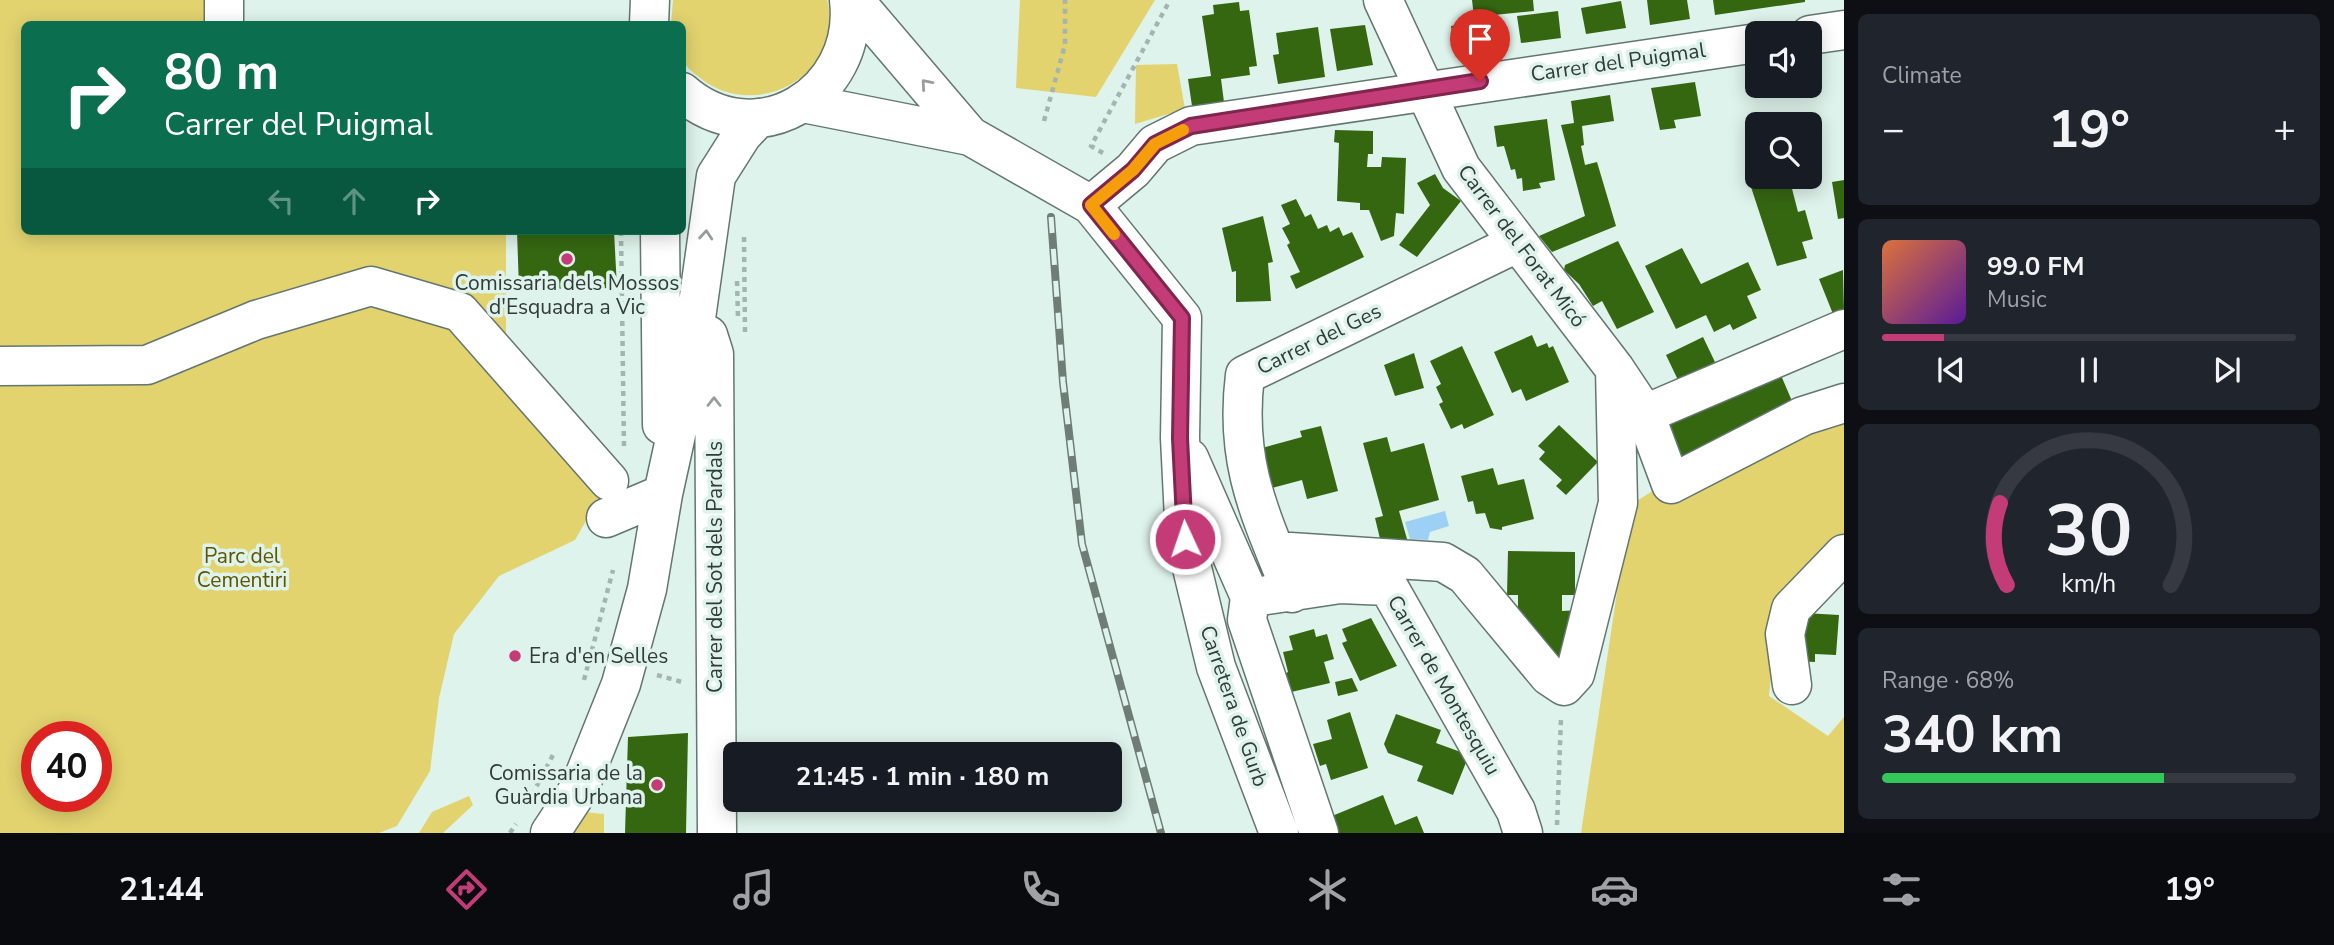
<!DOCTYPE html>
<meta charset="utf-8">
<style>
:root{--surface:#171b24;--page:#20242c;--text:#f1f3f6;--muted:#9ea1a6;--line:#363941;--accent:#c33b77}
body{margin:0;font-family:"Nunito Sans",sans-serif;background:var(--page);color:var(--text);height:100vh;display:flex;flex-direction:column;font-size:26px;white-space:nowrap}
*{box-sizing:border-box;margin:0}
p{font-size:23px;color:var(--muted)}
.icon{flex:none;width:38px;height:38px;fill:none;stroke:currentColor;stroke-width:2;stroke-linecap:round;stroke-linejoin:round}
.map{position:relative;flex:1;overflow:hidden}
.drawer{display:flex;flex-direction:column;gap:14px;padding:14px;background:#0d0f14;width:490px}
.drawer>*{flex:none}
.banner{position:absolute;left:21px;top:21px;width:665px;height:214px;border-radius:10px;box-shadow:0 4px 18px #0003;background:#0b6e4f;color:#fff;overflow:hidden}
.controls{position:absolute;left:1745px;top:21px;display:grid;gap:14px}
.controls a{display:grid;place-items:center;width:77px;height:77px;border-radius:10px;background:var(--surface);box-shadow:0 4px 18px #0003;font-size:35px}
.speed{position:absolute;left:21px;top:721px;display:flex;gap:14px;font-size:35px;font-weight:700;text-align:center}
.speed>*{display:grid;place-content:center;width:91px;height:91px;border-radius:50%;background:var(--surface);box-shadow:0 4px 18px #0003;line-height:1}
.speed .limit{border:10px solid #d22;background:#fff;color:#111}
.pin{position:absolute;display:grid;place-items:center;width:60px;height:60px;color:#fff;margin:-72px -30px;border-radius:50% 50% 50% 0;rotate:-45deg;box-shadow:0 0 7px #0007}
.pin .icon{rotate:45deg}
.me{position:absolute;width:77px;margin:-38px;rotate:357deg;stroke-linejoin:round;filter:drop-shadow(0 0 5px #0008)}
.turn{display:flex;align-items:center;gap:24px;height:147px;padding:0 28px;font-size:32px}
.turn .icon{width:91px;height:91px;stroke-width:2.5}
.turn b{display:block;font-size:49px;line-height:60px}
.lanes{display:flex;align-items:center;height:66px;padding:0 28px;background:#0003;justify-content:center;gap:35px;direction:ltr}
.lanes .off{opacity:.35}
.big{font-size:52px;font-weight:700;line-height:1.1}
.drawer .tile{flex:1;display:flex;flex-direction:column;justify-content:center;gap:10px;min-width:0;padding:0 24px;border-radius:10px;background:var(--page)}
.drawer .dial{align-items:center;gap:0}
.dial svg{height:182px;overflow:visible;fill:none;stroke:var(--line);stroke-width:7;stroke-linecap:round;text-anchor:middle}
.dial text{fill:var(--text);stroke:none}
.song{display:flex;align-items:center;gap:21px}
.cover{width:84px;height:84px;border-radius:10px;background:linear-gradient(135deg,hsl(20 70% 55%),hsl(270 70% 35%))}
.played{height:7px;border-radius:4px;background:linear-gradient(90deg,var(--accent) 15%,var(--line) 15%)}
.keys{display:flex;justify-content:space-around;direction:ltr}
.heat{display:flex;justify-content:space-between;align-items:center;font-size:38px;direction:ltr}
.charge{height:10px;border-radius:5px;background:linear-gradient(90deg,#34c759 68%,var(--line) 0)}
.trip{position:absolute;left:723px;top:742px;width:399px;height:70px;border-radius:10px;background:var(--surface);box-shadow:0 4px 18px #0003;font-weight:700;line-height:70px;text-align:center}
.tabs{display:flex;height:112px;justify-content:space-around;align-items:center;background:#090b0e;color:var(--muted)}
.tabs .icon{width:49px;height:49px}
.tabs .active{color:var(--accent)}
.tabs b{font-size:32px;color:var(--text)}
main{display:flex;flex:1;min-height:0}
.map>svg:first-child{display:block}
</style>
<main>
<div class="map">
<svg width="1844" height="833" viewBox="0 0 1844 833">
<rect width="100%" height="100%" fill="#def3eb"/>
<path fill="#e2d36f" fill-rule="evenodd" d="M0,0H224V24H24V231H506V365L609,481L575,540L499,576L454,634L439,698L430,771L397,826L379,833H0ZM37,737H96V796H37Z
M673,0H827C848,74 754,124 699,77C692,72 684,66 683,57C680,47 683,34 682,24H671Z
M1020,0H1155L1096,97L1016,88Z
M1177,64L1185,109L1135,124L1136,65Z
M1844,401V541L1778,609L1769,696L1828,736L1844,717V833H1581L1630,505L1737,439Z
M469,796L473,805L443,833H419L432,812Z
M584,812L604,814V833H572Z"/>
<path fill="#9cd1f5" d="M1445,511L1449,526L1430,532L1428,540L1410,539L1405,522Z"/>
<path fill="#356711" d="M1472,0H1533L1534,11L1474,17Z
M1647,0H1687L1690,19L1650,25Z
M1713,0H1805V2L1715,15Z
M1621,1L1626,28L1586,34L1581,8Z
M1239,2L1240,11L1249,10L1257,66L1249,67L1250,75L1221,79L1224,102L1192,106L1188,79L1211,76L1202,16L1214,14L1213,5Z
M1558,11L1561,38L1521,43L1517,16Z
M1493,20L1498,47L1455,53L1451,26Z
M1365,25L1373,65L1337,71L1330,29Z
M1318,27L1325,77L1278,84L1273,55L1279,54L1276,33Z
M1695,82L1701,116L1674,120L1676,128L1660,130L1651,88Z
M1610,95L1614,121L1582,126L1584,145L1581,146L1585,165L1597,162L1616,226L1552,252L1539,236L1585,216L1561,125L1574,123L1571,101Z
M1547,119L1555,180L1539,183L1541,188L1523,191L1522,178L1517,179L1515,169L1511,170L1504,146L1497,147L1494,126Z
M1335,130L1373,131V154H1368L1367,167H1381L1382,157L1406,158L1404,214L1396,213L1394,236L1381,241L1369,210H1360V203L1337,201L1339,143L1334,142Z
M1435,174L1443,188L1461,201L1417,257L1399,245L1430,205L1417,183Z
M1766,177H1789L1798,212L1805,210L1813,239L1802,242L1807,258L1777,266L1749,181Z
M1844,180V218L1838,219L1832,182Z
M1296,199L1305,217L1311,214L1318,229L1327,225L1330,232L1339,227L1343,236L1352,232L1364,257L1296,289L1290,276L1300,272L1287,245L1290,243L1282,228L1290,224L1281,205Z
M1263,216L1273,262L1268,263L1271,301L1236,302V271L1232,272L1222,228Z
M517,231H614L617,288L519,289Z
M1618,241L1654,312L1617,329L1602,301L1593,306L1579,284L1564,270L1565,265Z
M1682,248L1701,284L1748,262L1761,290L1747,296L1757,318L1733,330L1730,324L1714,332L1706,315L1676,329L1645,266Z
M1843,270L1844,310L1833,314L1819,279Z
M1532,335L1537,347L1547,343L1549,348L1553,346L1569,382L1526,401L1521,389L1512,393L1494,352Z
M1703,337L1715,362L1703,368L1708,376L1678,380L1666,355Z
M1462,346L1494,415L1464,429L1462,424L1451,429L1439,404L1443,402L1436,387L1441,384L1430,361Z
M1414,353L1424,388L1395,396L1384,365Z
M1780,373L1795,408L1682,470L1666,432L1677,413L1694,406L1697,413Z
M1559,425L1598,462L1566,495L1556,486L1562,480L1539,459L1545,452L1538,446Z
M1321,426L1338,491L1307,499L1302,480L1272,488L1262,448L1302,437L1300,431Z
M1387,437L1391,452L1424,443L1439,500L1399,511L1409,546L1382,547L1375,518L1383,516L1363,443Z
M1493,468L1498,485L1524,479L1534,519L1502,527V530L1490,528L1485,513L1476,514L1473,501L1468,502L1461,476Z
M1508,551L1575,552V595H1562V611L1580,610L1568,658L1553,661L1518,610V595H1507Z
M1804,613L1839,615L1836,655L1815,654V662L1794,661Z
M1371,618L1397,666L1360,681L1342,643L1347,641L1342,629Z
M1314,629L1316,637L1327,634L1334,659L1324,662L1330,683L1287,693L1283,675L1288,672L1283,652L1293,650L1289,636Z
M1352,678L1358,691L1338,696L1335,682Z
M1350,712L1368,768L1331,780L1326,764L1320,766L1313,744L1332,739L1327,720Z
M1396,714L1441,730L1436,743L1469,755L1453,795L1417,781L1423,766L1388,753L1384,744Z
M688,733L686,833H625L628,737Z
M1383,795L1395,825L1417,816L1424,833H1339L1332,816Z"/>
<g fill="none" stroke-linecap="round" stroke-linejoin="round">
<defs>
<path id="minor" d="M224,0V24
M854,0L970,136
M1383,0L1461,168L1615,369L1645,414L1671,484L1803,416L1844,403
M649,24L650,0
M1810,35L1844,30
M682,92C756,157 860,94 849,0
M803,103L970,136L1091,205L1182,318L1180,438L1185,539L1216,667L1279,833
M1091,205L1133,170L1155,144L1191,126L1757,43
M660,231L662,425
M708,335L714,354L717,833
M0,366L147,365L256,320L371,286L460,312L609,481
M1645,414L1844,329
M1189,458L1250,597L1247,620L1319,833
M606,518L663,494
M1275,551L1443,562L1465,575L1549,676L1564,686L1575,674L1618,503L1615,369
M1292,593C1260,514 1234,463 1245,375L1517,243
M1267,595L1340,584L1388,586L1516,811L1523,833
M1792,685L1785,634L1791,609L1844,554
M550,833L579,789L621,684L647,589L663,494L686,389L716,176L742,135L758,118"/>
</defs>
<use href="#minor" stroke="#63766f" stroke-width="41"/>
<path stroke="#a4b5af" stroke-width="4.5" stroke-dasharray="5 5" stroke-linecap="butt" d="M1044,121L1065,45V0
M1103,153L1091,146L1170,0
M621,231L624,447
M744,237L745,333
M737,281L738,318
M657,675L682,682
M584,680L613,570
M532,795L554,753
M1557,825L1561,718
M510,833L516,824"/>
<use href="#minor" stroke="#fff" stroke-width="38"/>
<defs>
<path id="rail" d="M1051,217L1063,382L1082,544L1161,833"/>
</defs>
<use href="#rail" stroke="#707d77" stroke-width="8"/>
<use href="#rail" stroke="#def3eb" stroke-width="5" stroke-dasharray="16" stroke-linecap="butt"/>
</g>
<defs><path id="oneway-chevron" d="M-2-3.5L2.5 0L-2 3.5" fill="none" stroke-width="1.6" stroke-linecap="round" stroke-linejoin="round" transform="scale(1.75)"/></defs>
<g stroke="#989d9b">
<use href="#oneway-chevron" transform="translate(926 84) rotate(-131)"/>
<use href="#oneway-chevron" transform="translate(706 235) rotate(-85)"/>
<use href="#oneway-chevron" transform="translate(714 402) rotate(-90)"/>
</g>
<g fill="none" stroke-linecap="round" stroke-linejoin="round">
<defs>
<path id="route" d="M1185,539L1180,438L1182,318L1091,205L1133,170L1155,144L1191,126L1480,81"/>
</defs>
<use href="#route" stroke="#7f264d" stroke-width="18"/>
<use href="#route" stroke="#c33b77" stroke-width="12"/>
<path stroke="#f59e0b" stroke-width="12" d="M1114,234L1091,205L1133,170L1155,144L1183,130"/>
</g>
<g fill="#c33b77" stroke="#def3eb" stroke-width="2.5">
<circle cx="567" cy="259" r="7"/>
<circle cx="515" cy="656" r="7"/>
<circle cx="657" cy="785" r="7"/>
</g>
<g text-anchor="middle" stroke-width="7" stroke-linejoin="round" paint-order="stroke">
<g font-size="21" fill="#323b37" stroke="#def3eb">
<text transform="translate(1618 62) rotate(-8)" y="7">Carrer del Puigmal</text>
<text transform="translate(1522 246) rotate(53)" y="7">Carrer del Forat Micó</text>
<text transform="translate(1319 339) rotate(-26)" y="7">Carrer del Ges</text>
<text transform="translate(715 567) rotate(-90)" y="7">Carrer del Sot dels Pardals</text>
<text transform="translate(1444 685) rotate(60)" y="7">Carrer de Montesquiu</text>
<text transform="translate(1234 706) rotate(71)" y="7">Carretera de Gurb</text>
</g>
<g font-size="21" fill="#323b37" stroke="#def3eb">
<text x="567" y="290">Comissaria dels Mossos<tspan x="567" dy="24">d'Esquadra a Vic</tspan></text>
<text x="529" y="663" text-anchor="start">Era d'en Selles</text>
<text x="643" y="780" text-anchor="end">Comissaria de la<tspan x="643" dy="24">Guàrdia Urbana</tspan></text>
</g>
<g font-size="21" fill="#5f5400" stroke="#def3eb">
<text x="242" y="563">Parc del<tspan x="242" dy="24">Cementiri</tspan></text>
</g>
</g>
</svg>
<div class="controls">
<a><svg class="icon" aria-label="sound" viewBox="0 0 24 24"><path d="M4 9h4l5-4v14l-5-4H4zM17 9q2 3 0 6"/></svg></a>
<a><svg class="icon" aria-label="search" viewBox="0 0 24 24"><circle cx="10" cy="10" r="6"/><path d="M15 15l6 6"/></svg></a>
</div>
<div class="speed"><div class="limit">40</div></div>
<div class="pin" style="left:1480px;top:81px;background:#d93025"><svg class="icon" aria-label="arrive" viewBox="0 0 24 24"><path d="M6 21V4h12l-3 4 3 4H6"/></svg></div>
<svg class="me" style="left:1185px;top:539px" viewBox="-20 -20 40 40"><circle r="17" fill="#c33b77" stroke="#fff" stroke-width="3"/><path d="M0-11L8 9 0 5-8 9z" fill="#fff"/></svg>
<div class="trip">21:45 · 1 min · 180 m</div>
<div class="banner">
<div class="turn"><svg class="icon" aria-label="right" viewBox="0 0 24 24"><path d="M7 20v-9h11M14 6l5 5-5 5"/></svg><div><b>80 m</b>Carrer del Puigmal</div></div>
<div class="lanes"><svg class="icon off" aria-label="left" viewBox="0 0 24 24"><path d="M17 20v-9H6M10 6l-5 5 5 5"/></svg><svg class="icon off" aria-label="ahead" viewBox="0 0 24 24"><path d="M12 20V5M6 11l6-6 6 6"/></svg><svg class="icon" aria-label="right" viewBox="0 0 24 24"><path d="M7 20v-9h11M14 6l5 5-5 5"/></svg></div>
</div>
</div>
<section class="drawer">
<div class="tile"><p>Climate</p>
<div class="heat"><a>−</a><b class="big">19°</b><a>+</a></div>
</div>
<div class="tile">
<div class="song"><i class="cover"></i><div><b>99.0 FM</b><p>Music</p></div></div>
<div class="played"></div>
<div class="keys"><svg class="icon" aria-label="previous" viewBox="0 0 24 24"><path d="M18 5L8 12l10 7zM5 5v14"/></svg><svg class="icon" aria-label="pause" viewBox="0 0 24 24"><path d="M8 5v14M16 5v14"/></svg><svg class="icon" aria-label="next" viewBox="0 0 24 24"><path d="M6 5l10 7-10 7zM19 5v14"/></svg></div>
</div>
<div class="tile dial"><svg viewBox="0 0 100 80">
<path d="M14 69A42 42 0 1 1 86 69"/>
<path d="M14 69A42 42 0 0 1 11 33" stroke="#c33b77"/>
<text x="50" y="56" font-size="32" font-weight="700">30</text>
<text x="50" y="72" font-size="11">km/h</text>
</svg></div>
<div class="tile"><p>Range · 68%</p><b class="big">340 km</b><div class="charge"></div></div>
</section>
</main>
<nav class="tabs">
<b>21:44</b>
<svg class="icon active" aria-label="directions" viewBox="0 0 24 24"><path d="M12 3l9 9-9 9-9-9zM9 14v-3h6M13 9l2 2-2 2"/></svg>
<svg class="icon" aria-label="music" viewBox="0 0 24 24"><path d="M9 18V5l10-2v13"/><circle cx="6" cy="18" r="3"/><circle cx="16" cy="16" r="3"/></svg>
<svg class="icon" aria-label="phone" viewBox="0 0 24 24"><path d="M5 4h4l2 5-3 2q2 4 5 5l2-3 5 2v4C11 20 4 13 5 4z"/></svg>
<svg class="icon" aria-label="climate" viewBox="0 0 24 24"><path d="M12 3v18M4 7l16 10M4 17L20 7"/></svg>
<svg class="icon" aria-label="car" viewBox="0 0 24 24"><path d="M5 17H2v-5l4-1 3-4h7l3 4 3 1v5h-3M9 17h6M6 11h13"/><circle cx="7" cy="17" r="2"/><circle cx="17" cy="17" r="2"/></svg>
<svg class="icon" aria-label="filters" viewBox="0 0 24 24"><path d="M4 7h16M4 17h16"/><circle cx="9" cy="7" r="2"/><circle cx="15" cy="17" r="2"/></svg>
<b>19°</b>
</nav>
